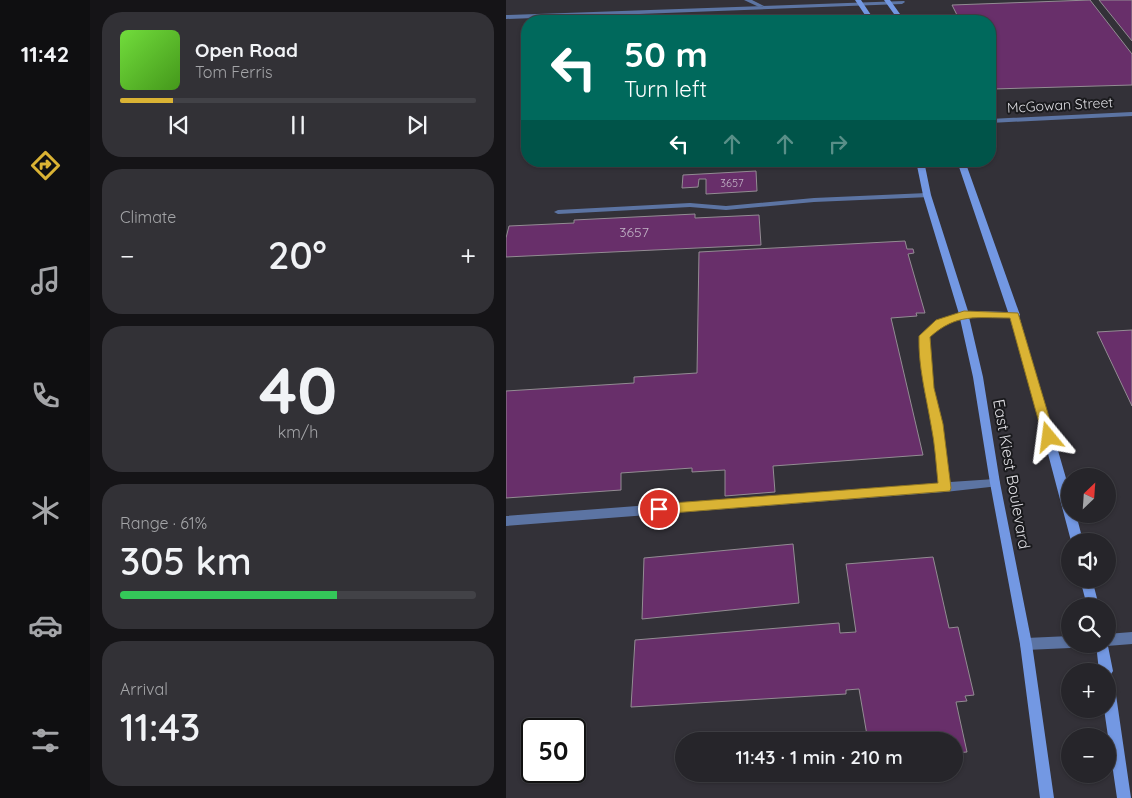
<!DOCTYPE html>
<meta charset="utf-8">
<style>
:root{--surface:#26252a;--page:#323136;--text:#f1f3f6;--muted:#a4a5a8;--line:#424247;--accent:#dab334}
body{margin:0;font-family:Quicksand,sans-serif;background:var(--page);color:var(--text);height:100vh;display:flex;flex-direction:column;font-size:19px;white-space:nowrap}
*{box-sizing:border-box;margin:0}
p{font-size:16px;color:var(--muted)}
.icon{flex:none;width:28px;height:28px;fill:none;stroke:currentColor;stroke-width:2;stroke-linecap:round;stroke-linejoin:round}
.map{position:relative;flex:1;overflow:hidden}
.sheet{display:flex;flex-direction:column;gap:12px;padding:12px;background:#151417;width:416px}
.sheet>*{flex:none}
.guide{position:absolute;left:15px;top:15px;width:475px;height:152px;border-radius:20px;box-shadow:0 1px 4px #0004,0 0 0 1px var(--line);background:#00695c;color:#fff;overflow:hidden}
.needle{width:32px;rotate:25deg}
.buttons{position:absolute;left:555px;top:468px;display:grid;gap:10px}
.buttons a{display:grid;place-items:center;width:55px;height:55px;border-radius:50%;background:var(--surface);box-shadow:0 1px 4px #0004,0 0 0 1px var(--line);font-size:25px}
.speed{position:absolute;left:15px;top:718px;display:flex;gap:10px;font-size:25px;font-weight:700;text-align:center}
.speed>*{display:grid;place-content:center;width:65px;height:65px;border-radius:50%;background:var(--surface);box-shadow:0 1px 4px #0004,0 0 0 1px var(--line);line-height:1}
.speed .limit{border:2px solid #111;border-radius:8px;background:#fff;color:#111}
.pin{position:absolute;display:grid;place-items:center;width:42px;height:42px;color:#fff;margin:-21px;border:2px solid #fff;border-radius:50%;box-shadow:0 1px 5px #0007}
.me{position:absolute;width:55px;margin:-28px;rotate:344deg;stroke-linejoin:round;filter:drop-shadow(0 0 4px #0008)}
.turn{display:flex;align-items:center;gap:18px;height:105px;padding:0 20px;font-size:22px}
.turn .icon{width:65px;height:65px;stroke-width:2.5}
.turn b{display:block;font-size:35px;line-height:42px}
.lanes{display:flex;align-items:center;height:48px;padding:0 20px;background:#0003;justify-content:center;gap:25px;direction:ltr}
.lanes .off{opacity:.35}
.big{font-size:38px;font-weight:600;line-height:1.1}
.sheet .card{flex:1;display:flex;flex-direction:column;justify-content:center;gap:8px;min-width:0;padding:0 18px;border-radius:20px;background:var(--page)}
.sheet .dial{align-items:center;gap:0}
.dial b{font-size:65px;line-height:1}
.song{display:flex;align-items:center;gap:15px}
.cover{width:60px;height:60px;border-radius:8px;background:linear-gradient(135deg,hsl(100 70% 55%),hsl(100 70% 35%))}
.played{height:5px;border-radius:2px;background:linear-gradient(90deg,var(--accent) 15%,var(--line) 15%)}
.keys{display:flex;justify-content:space-around;direction:ltr}
.heat{display:flex;justify-content:space-between;align-items:center;font-size:28px;direction:ltr}
.charge{height:8px;border-radius:4px;background:linear-gradient(90deg,#34c759 61%,var(--line) 0)}
.trip{position:absolute;left:169px;top:732px;width:288px;height:50px;border-radius:25px;background:var(--surface);box-shadow:0 1px 4px #0004,0 0 0 1px var(--line);font-weight:600;line-height:50px;text-align:center}
main{display:flex;flex:1;min-height:0}
.menu{display:flex;flex-direction:column;width:90px;justify-content:space-around;align-items:center;background:#0f0f11;color:var(--muted)}
.menu .icon{width:35px;height:35px}
.menu .selected{color:var(--accent)}
.menu b{font-size:22px;color:var(--text)}
.map>svg:first-child{display:block}
</style>
<main>
<nav class="menu">
<b>11:42</b>
<svg class="icon selected" aria-label="directions" viewBox="0 0 24 24"><path d="M12 3l9 9-9 9-9-9zM9 14v-3h6M13 9l2 2-2 2"/></svg>
<svg class="icon" aria-label="music" viewBox="0 0 24 24"><path d="M9 18V5l10-2v13"/><circle cx="6" cy="18" r="3"/><circle cx="16" cy="16" r="3"/></svg>
<svg class="icon" aria-label="phone" viewBox="0 0 24 24"><path d="M5 4h4l2 5-3 2q2 4 5 5l2-3 5 2v4C11 20 4 13 5 4z"/></svg>
<svg class="icon" aria-label="climate" viewBox="0 0 24 24"><path d="M12 3v18M4 7l16 10M4 17L20 7"/></svg>
<svg class="icon" aria-label="car" viewBox="0 0 24 24"><path d="M5 17H2v-5l4-1 3-4h7l3 4 3 1v5h-3M9 17h6M6 11h13"/><circle cx="7" cy="17" r="2"/><circle cx="17" cy="17" r="2"/></svg>
<svg class="icon" aria-label="filters" viewBox="0 0 24 24"><path d="M4 7h16M4 17h16"/><circle cx="9" cy="7" r="2"/><circle cx="15" cy="17" r="2"/></svg>
</nav>
<section class="sheet">
<div class="card">
<div class="song"><i class="cover"></i><div><b>Open Road</b><p>Tom Ferris</p></div></div>
<div class="played"></div>
<div class="keys"><svg class="icon" aria-label="previous" viewBox="0 0 24 24"><path d="M18 5L8 12l10 7zM5 5v14"/></svg><svg class="icon" aria-label="pause" viewBox="0 0 24 24"><path d="M8 5v14M16 5v14"/></svg><svg class="icon" aria-label="next" viewBox="0 0 24 24"><path d="M6 5l10 7-10 7zM19 5v14"/></svg></div>
</div>
<div class="card"><p>Climate</p>
<div class="heat"><a>−</a><b class="big">20°</b><a>+</a></div>
</div>
<div class="card dial"><b>40</b><p>km/h</p></div>
<div class="card"><p>Range · 61%</p><b class="big">305 km</b><div class="charge"></div></div>
<div class="card"><p>Arrival</p><b class="big">11:43</b></div>
</section>
<div class="map">
<svg width="626" height="798" viewBox="0 0 626 798">
<rect width="100%" height="100%" fill="#333138"/>
<path fill="#682f6a" stroke="#938c93" d="M584,0L626,54V85L487,89L484,83V21H454L446,5Z
M593,0H626V41Z
M292,161H356L293,164Z
M250,171L251,191L200,194V179H193L192,187L176,188L177,175Z
M189,214V218L253,215L255,245L0,257V238L3,226L68,223V220Z
M399,241L401,249H407L408,253L402,254L419,313H410L411,316L385,318L417,455L267,466L269,492L219,496V470L186,472V468L115,473V490L0,498V391L128,383V377L191,373L193,252Z
M626,330V406L591,332Z
M287,544L293,603L136,619L138,558Z
M427,557L443,628L452,627L468,695L459,696L461,701L450,702L461,752L448,753V741H362L353,689L340,690V694L125,707L129,640L333,623L334,633L350,632L340,564Z"/>
<g fill="none" stroke-linecap="round" stroke-linejoin="round">
<path fill="#5c74a3" fill-rule="evenodd" d="M238,0H246L258,6L253,7Z
M421,193L425,195L424,197L308,202L220,210L184,207L52,214L48,212L52,210L184,203L220,206L308,198Z
M458,311L461,312L463,314L461,316L437,325L423,337L428,389L436,424L444,482L489,479L493,480L494,483L493,486L439,492L0,526V516L433,483L426,424L418,389L413,336L431,321Z"/>
<path fill="#5c74a3" fill-rule="evenodd" d="M398,1L399,2L396,4L0,19V15Z
M626,112V116L484,123V119Z
M626,632V644L601,646L596,644H601V634Z
M564,636V644H570L569,646L564,648L520,650L515,648L514,644L515,640L520,638Z"/>
<path fill="#7398e3" fill-rule="evenodd" d="M349,0H355L369,21H363Z
M378,0H384L399,21H393Z
M410,161H418L425,195L462,311L502,312L451,161H459L514,315L513,316L564,492V514H570L577,541H565L527,397L504,318L463,317L477,377L494,483L526,644L548,798H534L514,644L484,483L467,377L453,314L417,195Z
M574,579H586L593,606H581Z
M601,641L607,671L604,676L608,681L625,798H611L598,709H601V671H593L590,644H601Z"/>
</g>
<path fill="#dab334" stroke="#8e7422" d="M458,311L512,313L549,437L547,440L543,442L537,437L504,318C470,318 451,313 424,337L428,388L437,424L445,488L444,491L153,514L148,513L146,509L148,506L153,504L432,483C430,464 429,444 425,425C420,395 412,366 413,336L430,320Z"/>
<g text-anchor="middle" stroke-width="4" stroke-linejoin="round" paint-order="stroke">
<g font-size="11" fill="#c1b2c5">
<text x="226" y="187">3657</text>
</g>
<g font-size="14" fill="#dfdee3" stroke="#1a1a1d">
<text transform="translate(554 105) rotate(-3)" y="5">McGowan Street</text>
</g>
<g font-size="14" fill="#c1b2c5">
<text x="128" y="237">3657</text>
</g>
<g font-size="16" fill="#dfdee3" stroke="#1a1a1d">
<text transform="translate(506 474) rotate(80)" y="6">East Kiest Boulevard</text>
</g>
</g>
</svg>
<div class="buttons">
<a><svg class="needle" viewBox="-14 -14 28 28"><path d="M0-13l5 13h-10z" fill="#e53935"/><path d="M0 13l5-13h-10z" fill="#a4a5a8"/></svg></a>
<a><svg class="icon" aria-label="sound" viewBox="0 0 24 24"><path d="M4 9h4l5-4v14l-5-4H4zM17 9q2 3 0 6"/></svg></a>
<a><svg class="icon" aria-label="search" viewBox="0 0 24 24"><circle cx="10" cy="10" r="6"/><path d="M15 15l6 6"/></svg></a>
<a>+</a>
<a>−</a>
</div>
<div class="speed"><div class="limit">50</div></div>
<div class="pin" style="left:153px;top:509px;background:#d93025"><svg class="icon" aria-label="arrive" viewBox="0 0 24 24"><path d="M6 21V4h12l-3 4 3 4H6"/></svg></div>
<svg class="me" style="left:543px;top:437px" viewBox="-20 -20 40 40"><path d="M0-17L14 15 0 8-14 15z" fill="#dab334" stroke="#fff" stroke-width="4"/></svg>
<div class="trip">11:43 · 1 min · 210 m</div>
<div class="guide">
<div class="turn"><svg class="icon" aria-label="left" viewBox="0 0 24 24"><path d="M17 20v-9H6M10 6l-5 5 5 5"/></svg><div><b>50 m</b>Turn left</div></div>
<div class="lanes"><svg class="icon" aria-label="left" viewBox="0 0 24 24"><path d="M17 20v-9H6M10 6l-5 5 5 5"/></svg><svg class="icon off" aria-label="ahead" viewBox="0 0 24 24"><path d="M12 20V5M6 11l6-6 6 6"/></svg><svg class="icon off" aria-label="ahead" viewBox="0 0 24 24"><path d="M12 20V5M6 11l6-6 6 6"/></svg><svg class="icon off" aria-label="right" viewBox="0 0 24 24"><path d="M7 20v-9h11M14 6l5 5-5 5"/></svg></div>
</div>
</div>
</main>
